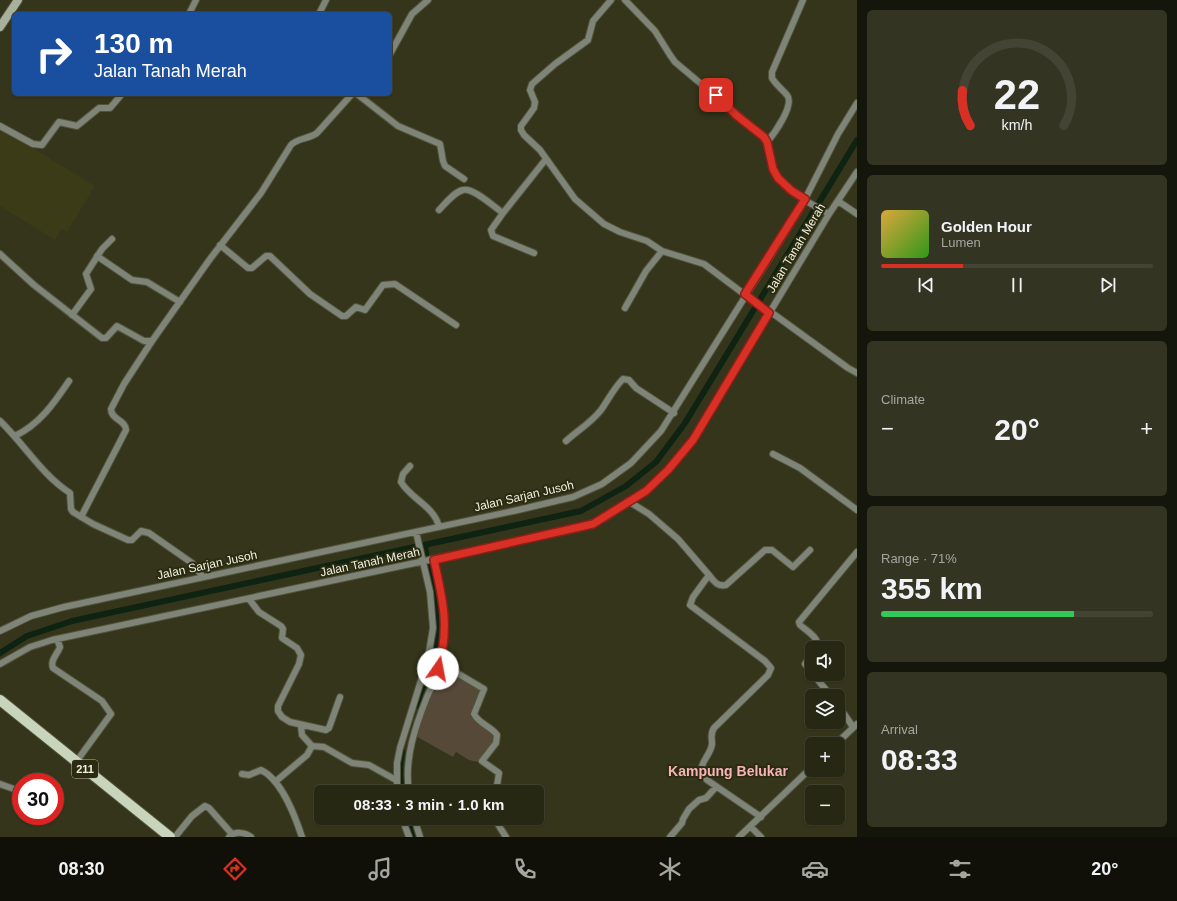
<!DOCTYPE html>
<meta charset="utf-8">
<style>
:root{--surface:#272814;--page:#333422;--text:#f1f3f6;--muted:#a4a6a0;--line:#434434;--accent:#d93025}
body{margin:0;font-family:Helvetica,sans-serif;background:var(--page);color:var(--text);height:100vh;display:flex;flex-direction:column;font-size:15px;white-space:nowrap}
*{box-sizing:border-box;margin:0}
p{font-size:13px;color:var(--muted)}
.icon{flex:none;width:22px;height:22px;fill:none;stroke:currentColor;stroke-width:2;stroke-linecap:round;stroke-linejoin:round}
.map{position:relative;flex:1;overflow:hidden}
.sheet{display:flex;flex-direction:column;gap:10px;padding:10px;background:#15160b;width:320px}
.sheet>*{flex:none}
.top-card{position:absolute;left:12px;top:12px;width:380px;height:84px;border-radius:6px;box-shadow:0 1px 3px #0004,0 0 0 1px var(--line);background:#1a4fa0;color:#fff;overflow:hidden}
.buttons{position:absolute;left:805px;top:641px;display:grid;gap:8px}
.buttons a{display:grid;place-items:center;width:40px;height:40px;border-radius:6px;background:var(--surface);box-shadow:0 1px 3px #0004,0 0 0 1px var(--line);font-size:20px}
.speed{position:absolute;left:12px;top:773px;display:flex;gap:8px;font-size:20px;font-weight:700;text-align:center}
.speed>*{display:grid;place-content:center;width:52px;height:52px;border-radius:50%;background:var(--surface);box-shadow:0 1px 3px #0004,0 0 0 1px var(--line);line-height:1}
.speed .limit{border:6px solid #d22;background:#fff;color:#111}
.pin{position:absolute;display:grid;place-items:center;width:34px;height:34px;color:#fff;margin:-17px;border-radius:8px;box-shadow:0 2px 6px #0006}
.me{position:absolute;width:44px;margin:-22px;rotate:12deg;stroke-linejoin:round;filter:drop-shadow(0 0 3px #0008)}
.turn{display:flex;align-items:center;gap:14px;height:84px;padding:0 16px;font-size:18px}
.turn .icon{width:52px;height:52px;stroke-width:2.5}
.turn b{display:block;font-size:28px;line-height:34px}
.big{font-size:30px;font-weight:700;line-height:1.1}
.sheet .card{flex:1;display:flex;flex-direction:column;justify-content:center;gap:6px;min-width:0;padding:0 14px;border-radius:6px;background:var(--page)}
.sheet .dial{align-items:center;gap:0}
.dial svg{height:104px;overflow:visible;fill:none;stroke:var(--line);stroke-width:7;stroke-linecap:round;text-anchor:middle}
.dial text{fill:var(--text);stroke:none}
.song{display:flex;align-items:center;gap:12px}
.cover{width:48px;height:48px;border-radius:6px;background:linear-gradient(135deg,hsl(40 70% 55%),hsl(110 70% 35%))}
.played{height:4px;border-radius:2px;background:linear-gradient(90deg,var(--accent) 30%,var(--line) 30%)}
.keys{display:flex;justify-content:space-around;direction:ltr}
.heat{display:flex;justify-content:space-between;align-items:center;font-size:22px;direction:ltr}
.charge{height:6px;border-radius:3px;background:linear-gradient(90deg,#34c759 71%,var(--line) 0)}
.trip{position:absolute;left:314px;top:785px;width:230px;height:40px;border-radius:6px;background:var(--surface);box-shadow:0 1px 3px #0004,0 0 0 1px var(--line);font-weight:700;line-height:40px;text-align:center}
.dock{display:flex;height:64px;justify-content:space-around;align-items:center;background:#101008;color:var(--muted)}
.dock .icon{width:28px;height:28px}
.dock .current{color:var(--accent)}
.dock b{font-size:18px;color:var(--text)}
main{display:flex;flex:1;min-height:0}
.map>svg:first-child{display:block}
</style>
<main>
<div class="map">
<svg width="857" height="837" viewBox="0 0 857 837">
<rect width="100%" height="100%" fill="#34351a"/>
<path fill="#3b3b18" d="M0,128L95,186L67,232L61,229L55,240L0,206Z"/>
<path fill="#574938" d="M440,666L481,690L470,716L493,733L495,739L478,762L469,760L456,752L453,757L414,735Z"/>
<g fill="none" stroke-linecap="round" stroke-linejoin="round">
<path stroke="#0e2311" stroke-width="6" d="M425,545L426,554
M0,653L27,636L72,621L581,511L626,486L656,462L685,423L857,140
M416,706C425,679 438,651 438,623C437,603 432,584 429,565
M401,792L400,767L402,751
M408,818L414,837"/>
<defs>
<path id="street" d="M611,0L593,21L588,40L555,64L532,84L530,90L535,102L534,108L521,126V130L524,135L540,150L575,199L604,224L620,232L647,241L662,251L704,264L764,309L775,315L848,368L857,373
M625,0L655,31L670,55L675,62L764,137C770,147 769,159 773,170C782,191 811,203 829,214
M189,14L196,0
M319,14L326,0
M390,54L412,14L428,0
M357,94L398,126L440,144L443,161L445,166L464,179
M0,126L33,144L42,145L59,122L77,126L99,108H110L122,94
M767,142C774,134 795,105 787,95C782,89 776,85 772,78V72L803,0
M838,201L857,214
M439,210C446,203 454,192 463,190C473,187 494,207 503,213L546,159
M503,213L491,230L493,236L534,253
M220,245L248,268H252L266,256H270L310,294L342,316H346L356,307L365,310L383,285L395,284L456,325
M0,254L34,285L102,338H106L117,326L144,341H152
M97,256L132,280L147,282L180,302
M625,308L646,271L662,251
M72,315L91,289L86,274L102,249L112,239
M0,421C24,444 42,475 70,493L71,509L73,512L93,524L128,540H132L141,531L149,533L192,563L203,577
M15,436C40,424 54,403 69,381
M566,441C579,429 590,424 601,410C608,400 614,388 623,379L629,380L636,388L674,413
M773,454L800,468L857,510
M410,466L403,474L401,482C411,499 435,507 439,527
M628,501L649,514L678,539L709,575
M81,517L126,430C126,420 111,420 111,409L124,384L152,341L210,259L261,193L291,145C297,138 309,139 317,133L352,94
M249,599L259,612L281,626L283,629L282,638L297,648L301,655L299,664L278,706V711L282,717L290,722L326,730L329,728L340,697
M0,631L31,616L64,607L518,510L573,497L602,484L631,463L661,431L800,209L838,134L857,103
M57,639L60,647C57,655 50,660 53,668L102,701L111,714L76,762
M817,648C820,638 807,631 800,625L799,622L857,552
M812,654L805,664L812,673
M440,663L484,689L474,714C479,724 491,726 497,735L496,743L482,761L499,773L496,792
M0,664L30,647L52,640L580,528L605,518L646,491L668,470L693,440L829,214L857,172
M813,674L831,696
M838,705L853,727
M301,726L302,735L312,746L324,747L352,763L369,765L396,780
M836,744L857,724
M242,774L249,775L261,770C282,780 295,816 302,837
M275,782L307,755L312,746
M0,784L14,789
M397,792V763L400,748L428,658L433,628L430,592L416,532
M409,792C404,759 415,727 427,697C432,686 438,674 440,662C449,625 443,597 434,560
M761,817L707,780C694,763 710,759 712,744C712,738 710,734 714,728L768,675L771,668L765,661L690,605L693,597L709,575C714,581 717,587 726,585L765,550H772L793,567L810,550
M402,818L409,837
M414,818L420,837
M494,818L506,837
M751,827L761,837
M175,837L192,816L205,806L209,808L232,834
M229,837C235,831 245,832 251,837
M670,837L682,823L683,819L689,809L699,800L706,798L716,787
M739,837L812,767"/>
<path id="secondary" d="M0,27L18,0"/>
<path id="primary" d="M0,700L170,837"/>
</defs>
<use href="#street" stroke="#52533a" stroke-width="8"/>
<use href="#secondary" stroke="#52533a" stroke-width="10"/>
<use href="#primary" stroke="#52533a" stroke-width="12"/>
<use href="#street" stroke="#7e8477" stroke-width="6"/>
<use href="#secondary" stroke="#a8b19e" stroke-width="8"/>
<use href="#primary" stroke="#c8d4bb" stroke-width="10"/>
</g>
<g fill="none" stroke-linecap="round" stroke-linejoin="round">
<defs>
<path id="route" d="M438,669C450,629 443,599 434,560L593,524L646,491L668,470L693,440L769,313L745,294L805,199L792,191L778,178L773,169L767,142L764,137L736,115L716,95"/>
</defs>
<use href="#route" stroke="#8d1f18" stroke-width="10"/>
<use href="#route" stroke="#d93025" stroke-width="7"/>
</g>
<g text-anchor="middle" stroke-width="4" stroke-linejoin="round" paint-order="stroke">
<rect fill="#2a2b10" stroke="#b5b6a2" stroke-width="1" x="72" y="760" width="26" height="18" rx="3"/>
<g font-size="11" font-weight="bold" fill="#f0f1e0">
<text x="85" y="773">211</text>
</g>
<g font-size="12" fill="#f0f1e0" stroke="#2a2b10">
<text transform="translate(796 248) rotate(-59)" y="4">Jalan Tanah Merah</text>
<text transform="translate(524 496) rotate(-13)" y="4">Jalan Sarjan Jusoh</text>
<text transform="translate(370 562) rotate(-12)" y="4">Jalan Tanah Merah</text>
<text transform="translate(207 565) rotate(-12)" y="4">Jalan Sarjan Jusoh</text>
</g>
<g font-size="14" font-weight="bold" fill="#f7b3b6" stroke="#2a2b10">
<text x="728" y="776">Kampung Belukar</text>
</g>
</g>
</svg>
<div class="buttons">
<a><svg class="icon" aria-label="sound" viewBox="0 0 24 24"><path d="M4 9h4l5-4v14l-5-4H4zM17 9q2 3 0 6"/></svg></a>
<a><svg class="icon" aria-label="layers" viewBox="0 0 24 24"><path d="M12 4l9 5-9 5-9-5zM3 14l9 5 9-5"/></svg></a>
<a>+</a>
<a>−</a>
</div>
<div class="speed"><div class="limit">30</div></div>
<div class="pin" style="left:716px;top:95px;background:#d93025"><svg class="icon" aria-label="arrive" viewBox="0 0 24 24"><path d="M6 21V4h12l-3 4 3 4H6"/></svg></div>
<svg class="me" style="left:438px;top:669px" viewBox="-20 -20 40 40"><circle r="19" fill="#fff"/><path d="M0-13L10 11 0 6-10 11z" fill="#d93025"/></svg>
<div class="trip">08:33 · 3 min · 1.0 km</div>
<div class="top-card">
<div class="turn"><svg class="icon" aria-label="right" viewBox="0 0 24 24"><path d="M7 20v-9h11M14 6l5 5-5 5"/></svg><div><b>130 m</b>Jalan Tanah Merah</div></div>
</div>
</div>
<section class="sheet">
<div class="card dial"><svg viewBox="0 0 100 80">
<path d="M14 69A42 42 0 1 1 86 69"/>
<path d="M14 69A42 42 0 0 1 8 42" stroke="#d93025"/>
<text x="50" y="56" font-size="32" font-weight="700">22</text>
<text x="50" y="72" font-size="11">km/h</text>
</svg></div>
<div class="card">
<div class="song"><i class="cover"></i><div><b>Golden Hour</b><p>Lumen</p></div></div>
<div class="played"></div>
<div class="keys"><svg class="icon" aria-label="previous" viewBox="0 0 24 24"><path d="M18 5L8 12l10 7zM5 5v14"/></svg><svg class="icon" aria-label="pause" viewBox="0 0 24 24"><path d="M8 5v14M16 5v14"/></svg><svg class="icon" aria-label="next" viewBox="0 0 24 24"><path d="M6 5l10 7-10 7zM19 5v14"/></svg></div>
</div>
<div class="card"><p>Climate</p>
<div class="heat"><a>−</a><b class="big">20°</b><a>+</a></div>
</div>
<div class="card"><p>Range · 71%</p><b class="big">355 km</b><div class="charge"></div></div>
<div class="card"><p>Arrival</p><b class="big">08:33</b></div>
</section>
</main>
<nav class="dock">
<b>08:30</b>
<svg class="icon current" aria-label="directions" viewBox="0 0 24 24"><path d="M12 3l9 9-9 9-9-9zM9 14v-3h6M13 9l2 2-2 2"/></svg>
<svg class="icon" aria-label="music" viewBox="0 0 24 24"><path d="M9 18V5l10-2v13"/><circle cx="6" cy="18" r="3"/><circle cx="16" cy="16" r="3"/></svg>
<svg class="icon" aria-label="phone" viewBox="0 0 24 24"><path d="M5 4h4l2 5-3 2q2 4 5 5l2-3 5 2v4C11 20 4 13 5 4z"/></svg>
<svg class="icon" aria-label="climate" viewBox="0 0 24 24"><path d="M12 3v18M4 7l16 10M4 17L20 7"/></svg>
<svg class="icon" aria-label="car" viewBox="0 0 24 24"><path d="M5 17H2v-5l4-1 3-4h7l3 4 3 1v5h-3M9 17h6M6 11h13"/><circle cx="7" cy="17" r="2"/><circle cx="17" cy="17" r="2"/></svg>
<svg class="icon" aria-label="filters" viewBox="0 0 24 24"><path d="M4 7h16M4 17h16"/><circle cx="9" cy="7" r="2"/><circle cx="15" cy="17" r="2"/></svg>
<b>20°</b>
</nav>
